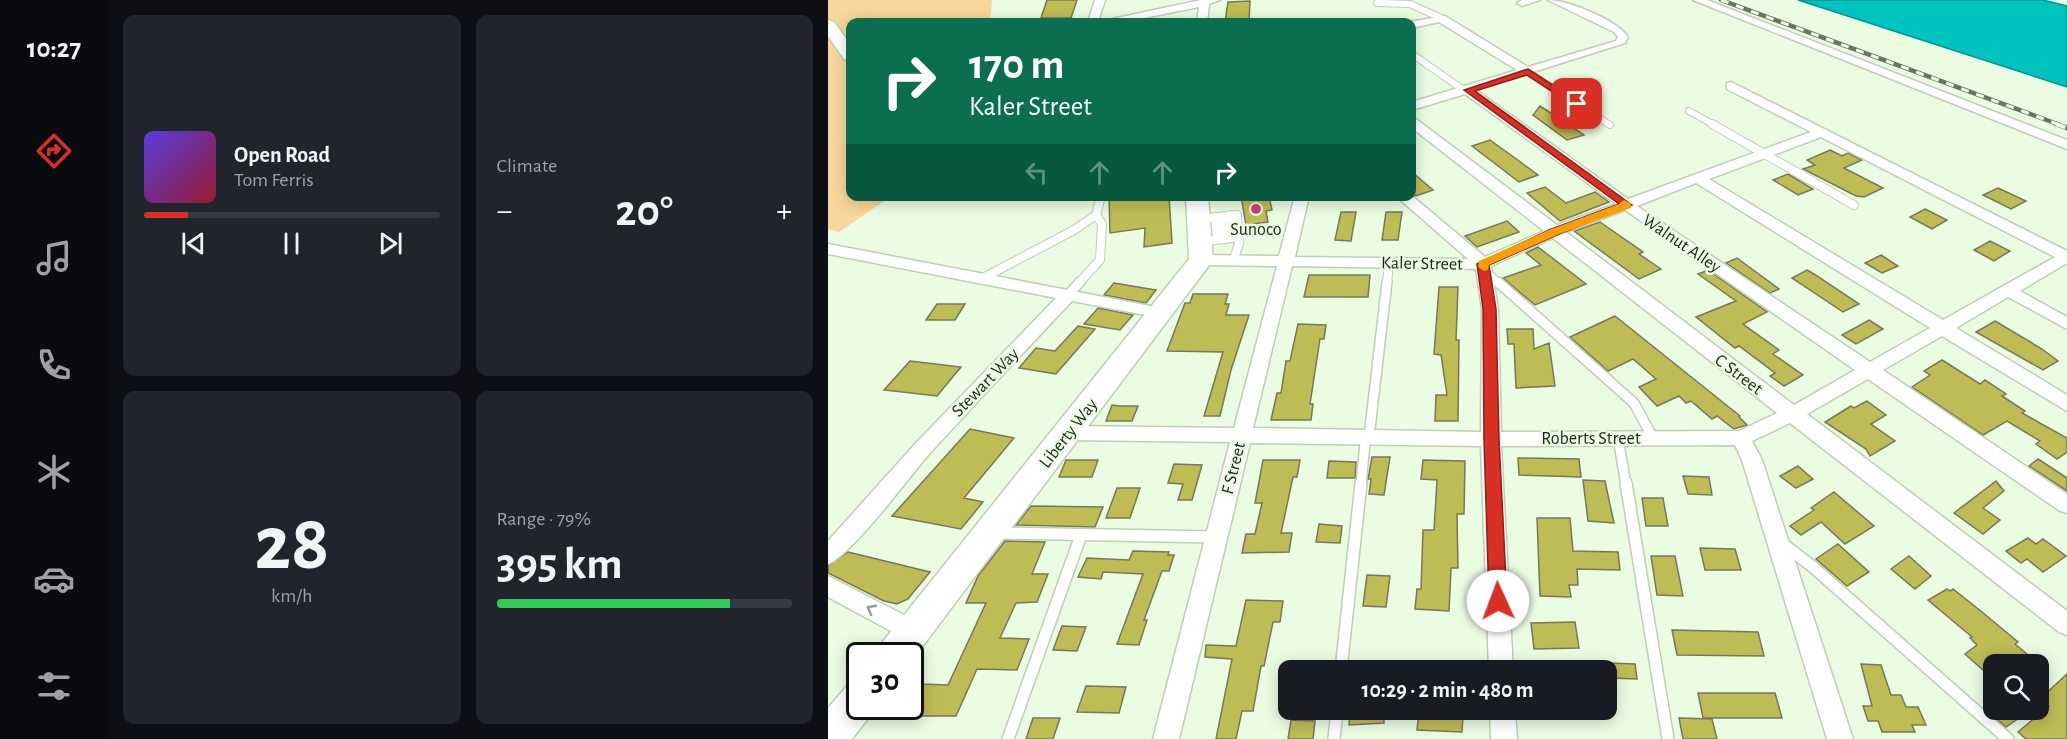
<!DOCTYPE html>
<meta charset="utf-8">
<style>
:root{--surface:#171b24;--page:#20242c;--text:#f1f3f6;--muted:#9ea1a6;--line:#363941;--accent:#d93025}
body{margin:0;font-family:"Alegreya Sans",sans-serif;background:var(--page);color:var(--text);height:100vh;display:flex;flex-direction:column;font-size:22px;white-space:nowrap}
*{box-sizing:border-box;margin:0}
p{font-size:20px;color:var(--muted)}
.icon{flex:none;width:33px;height:33px;fill:none;stroke:currentColor;stroke-width:2;stroke-linecap:round;stroke-linejoin:round}
.map{position:relative;flex:1;overflow:hidden}
.sheet{display:flex;flex-direction:column;gap:15px;padding:15px;background:#0d0f14;width:720px}
.sheet>*{flex:none}
.banner{position:absolute;left:18px;top:18px;width:570px;height:183px;border-radius:12px;box-shadow:0 3px 15px #0003;background:#0b6e4f;color:#fff;overflow:hidden}
.buttons{position:absolute;left:1155px;top:654px;display:grid;gap:12px}
.buttons a{display:grid;place-items:center;width:66px;height:66px;border-radius:12px;background:var(--surface);box-shadow:0 3px 15px #0003;font-size:30px}
.speed{position:absolute;left:18px;top:642px;display:flex;gap:12px;font-size:30px;font-weight:700;text-align:center}
.speed>*{display:grid;place-content:center;width:78px;height:78px;border-radius:50%;background:var(--surface);box-shadow:0 3px 15px #0003;line-height:1}
.speed .limit{border:3px solid #111;border-radius:9px;background:#fff;color:#111}
.pin{position:absolute;display:grid;place-items:center;width:51px;height:51px;color:#fff;margin:-26px;border-radius:12px;box-shadow:0 3px 9px #0006}
.me{position:absolute;width:66px;margin:-33px;rotate:358deg;stroke-linejoin:round;filter:drop-shadow(0 0 4px #0008)}
.turn{display:flex;align-items:center;gap:21px;height:126px;padding:0 24px;font-size:27px}
.turn .icon{width:78px;height:78px;stroke-width:2.5}
.turn b{display:block;font-size:42px;line-height:51px}
.lanes{display:flex;align-items:center;height:57px;padding:0 24px;background:#0003;justify-content:center;gap:30px;direction:ltr}
.lanes .off{opacity:.35}
.big{font-size:45px;font-weight:700;line-height:1.1}
.sheet .widget{flex:1;display:flex;flex-direction:column;justify-content:center;gap:9px;min-width:0;padding:0 21px;border-radius:12px;background:var(--page)}
.sheet .dial{align-items:center;gap:0}
.dial b{font-size:78px;line-height:1}
.song{display:flex;align-items:center;gap:18px}
.cover{width:72px;height:72px;border-radius:9px;background:linear-gradient(135deg,hsl(250 70% 55%),hsl(350 70% 35%))}
.played{height:6px;border-radius:3px;background:linear-gradient(90deg,var(--accent) 15%,var(--line) 15%)}
.keys{display:flex;justify-content:space-around;direction:ltr}
.heat{display:flex;justify-content:space-between;align-items:center;font-size:33px;direction:ltr}
.charge{height:9px;border-radius:4px;background:linear-gradient(90deg,#34c759 79%,var(--line) 0)}
.sheet .tiles{flex:1;display:grid;gap:15px;grid-template-columns:repeat(2,1fr)}
.trip{position:absolute;left:450px;top:660px;width:339px;height:60px;border-radius:12px;background:var(--surface);box-shadow:0 3px 15px #0003;font-weight:700;line-height:60px;text-align:center}
main{display:flex;flex:1;min-height:0}
.menu{display:flex;flex-direction:column;width:108px;justify-content:space-around;align-items:center;background:#090b0e;color:var(--muted)}
.menu .icon{width:42px;height:42px}
.menu .current{color:var(--accent)}
.menu b{font-size:27px;color:var(--text)}
.map>svg:first-child{display:block}
</style>
<main>
<nav class="menu">
<b>10:27</b>
<svg class="icon current" aria-label="directions" viewBox="0 0 24 24"><path d="M12 3l9 9-9 9-9-9zM9 14v-3h6M13 9l2 2-2 2"/></svg>
<svg class="icon" aria-label="music" viewBox="0 0 24 24"><path d="M9 18V5l10-2v13"/><circle cx="6" cy="18" r="3"/><circle cx="16" cy="16" r="3"/></svg>
<svg class="icon" aria-label="phone" viewBox="0 0 24 24"><path d="M5 4h4l2 5-3 2q2 4 5 5l2-3 5 2v4C11 20 4 13 5 4z"/></svg>
<svg class="icon" aria-label="climate" viewBox="0 0 24 24"><path d="M12 3v18M4 7l16 10M4 17L20 7"/></svg>
<svg class="icon" aria-label="car" viewBox="0 0 24 24"><path d="M5 17H2v-5l4-1 3-4h7l3 4 3 1v5h-3M9 17h6M6 11h13"/><circle cx="7" cy="17" r="2"/><circle cx="17" cy="17" r="2"/></svg>
<svg class="icon" aria-label="filters" viewBox="0 0 24 24"><path d="M4 7h16M4 17h16"/><circle cx="9" cy="7" r="2"/><circle cx="15" cy="17" r="2"/></svg>
</nav>
<section class="sheet">
<div class="tiles">
<div class="widget">
<div class="song"><i class="cover"></i><div><b>Open Road</b><p>Tom Ferris</p></div></div>
<div class="played"></div>
<div class="keys"><svg class="icon" aria-label="previous" viewBox="0 0 24 24"><path d="M18 5L8 12l10 7zM5 5v14"/></svg><svg class="icon" aria-label="pause" viewBox="0 0 24 24"><path d="M8 5v14M16 5v14"/></svg><svg class="icon" aria-label="next" viewBox="0 0 24 24"><path d="M6 5l10 7-10 7zM19 5v14"/></svg></div>
</div>
<div class="widget"><p>Climate</p>
<div class="heat"><a>−</a><b class="big">20°</b><a>+</a></div>
</div>
<div class="widget dial"><b>28</b><p>km/h</p></div>
<div class="widget"><p>Range · 79%</p><b class="big">395 km</b><div class="charge"></div></div>
</div>
</section>
<div class="map">
<svg width="1239" height="739" viewBox="0 0 1239 739">
<rect width="100%" height="100%" fill="#eafce2"/>
<path fill="#f9d69b" d="M0,0H164L162,22H22V196L62,197L11,232L0,229Z"/>
<path fill="#00c2be" stroke="#09928d" stroke-width="1.5" d="M970,0H1215L1239,6V87Z"/>
<path fill="#bebc54" stroke="#77775c" stroke-width="1.5" d="M219,0H249L243,18H213Z
M422,1L421,22H397L400,2Z
M712,106L741,125L756,135L739,140L705,115Z
M662,140L687,158L710,175L691,182L644,146Z
M1002,150L1014,156L1020,153L1034,160L1016,168L1055,188L1036,197L1028,196L975,169L987,165L979,160Z
M584,172L605,190L588,196L584,194Z
M960,174L985,189L970,195L945,180Z
M717,187L738,203L767,192L781,202L732,221L699,193Z
M1170,188L1198,201L1183,209L1155,195Z
M281,196H341L344,243L316,247L317,228L282,233Z
M413,196H441L444,210L438,211L440,222L418,225Z
M1097,209L1119,220L1104,229L1082,217Z
M513,212H528L523,241L507,240Z
M558,212H574L570,240H554Z
M679,221L691,232L649,247L637,236Z
M772,222L815,252L811,254L833,269L811,279L746,231Z
M1162,241L1182,251L1166,261L1146,250Z
M710,247L758,284L707,305L675,278L713,265L698,253Z
M1053,255L1070,266L1054,273L1037,263Z
M909,258L951,289L942,293L898,263Z
M880,270L939,312L915,324L951,350L945,354L975,375L956,386L942,376L947,373L911,346L907,348L868,317L908,301L870,274Z
M979,270L986,274L1031,304L1015,312L964,278Z
M481,275H542L540,297H476Z
M286,283L328,290L318,303L276,295Z
M611,287H630L628,340H631L630,421H607L608,395H619L613,355L606,354Z
M365,294H400L397,304H401L398,315H421L403,370L392,416H376L395,352L339,351L357,303H362Z
M109,304H137L127,320H98Z
M270,308L305,315L292,330L256,324Z
M787,316L912,416L911,417L919,425L906,429L889,416L884,419L863,401L858,403L851,396L829,406L811,387L828,379L805,359L780,371L742,337Z
M1041,320L1055,329L1028,344L1014,335Z
M1167,321L1214,349L1230,361L1215,370L1148,332Z
M470,324L498,325L496,339H492L482,404H485L483,420H443L449,393H453L458,361H462Z
M250,326L267,329L228,374L191,368L208,348L227,351Z
M679,329H705L706,349L721,343L727,386L688,388L686,344H680Z
M1114,360L1152,384L1157,380L1178,394L1174,396L1197,411L1194,413L1239,438V452L1229,459L1208,444L1212,441L1179,421L1155,435L1084,387L1102,375L1096,371Z
M82,361L133,367L109,396L56,390Z
M1039,401L1058,415L1043,424L1067,441L1042,456L1038,449L997,422L1023,406L1026,408Z
M284,405L291,406H310L304,421H278Z
M142,429L186,438L136,498L155,502L133,529L64,516Z
M544,457H562L556,495L541,494L543,479H540Z
M690,458L751,459L753,477L691,475Z
M1210,459L1239,478V491L1201,466Z
M238,460H270L264,477H231Z
M435,460H472L469,477H465L453,533H464L461,552L414,553L418,534H427L434,503H427Z
M595,460L637,461L636,514H629L630,568H623L621,611L587,609L589,589H593L595,530H606L609,480L593,479Z
M501,461L528,462L527,478H499Z
M346,464L374,465L364,500H350L355,484L340,483Z
M970,466L985,479L968,488L952,476Z
M855,476L881,477L884,495L860,494Z
M755,480L777,481L786,523L760,521Z
M1168,481L1176,491L1155,508L1172,520L1155,534L1126,513Z
M289,488H312L302,518H278Z
M1006,492L1046,526L1017,544L993,522L973,535L962,526L986,510L983,508Z
M814,498H835L840,526H818Z
M203,506L275,507L267,527L188,525Z
M709,518H742L745,551L790,552L792,570L749,569L750,585H741L743,597L712,596Z
M491,524L514,526L512,543L488,542Z
M1200,538L1208,544L1215,539L1238,556L1215,572L1199,559L1193,563L1178,551Z
M177,541L217,542L204,574H220L209,602L188,603L172,638L201,639L189,670L149,669L128,716H77L92,684L120,685L158,603H138L150,576Z
M1010,544L1041,572L1019,586L988,559Z
M872,548L907,549L913,570H877Z
M305,551L341,552L340,555H346L341,571H334L316,620H319L311,645L289,644L315,574L275,572L273,579L250,577L259,558L301,560Z
M20,552L102,572L80,599L69,604L56,601L0,573V566Z
M823,556H847L855,596L829,595Z
M1081,556L1103,576L1087,589L1063,569Z
M539,575L562,576L558,607L535,606Z
M1119,589L1122,591L1125,589L1154,612L1190,642L1187,644L1199,654L1186,664H1178L1170,658L1155,670L1137,654L1149,645L1142,638L1144,637L1100,600Z
M418,600L455,601L452,622H445L436,666H433L425,711H414L408,739H388L404,659L377,657L378,645L408,646Z
M747,622L751,648L706,649L703,623Z
M234,626L258,627L249,651L225,650Z
M844,630L930,632L936,656L849,655Z
M781,663L807,664L809,679L783,678Z
M1033,664L1053,665L1063,695H1073L1078,707H1090L1098,725H1084L1087,732H1054L1050,721H1040L1035,706H1044Z
M1239,674V739H1198L1190,732L1221,706L1212,699Z
M258,686L298,687L291,713L249,712Z
M870,693H947L954,718H875Z
M522,710H556V723L521,725Z
M604,710H626V716H635L634,732L589,730L591,712H604Z
M1158,710H1182L1191,718L1178,727Z
M205,718H232L225,739H198Z
M851,718L884,719L889,739H855Z
M463,720L487,721L485,739H460Z"/>
<g fill="none" stroke-linecap="round" stroke-linejoin="round">
<defs>
<path id="lane-far3" d="M549,3L582,4L613,18
M584,54L637,91
M700,72L782,125
M861,111L886,125"/>
<path id="lane-far2" d="M884,124L1026,205
M402,215L405,238
M387,217L389,240
M394,217L397,239
M371,219L409,215L411,244L405,261
M372,242L411,237
M656,270L671,284
M153,279L246,230L268,215
M250,284L272,260L274,224L268,215L273,196
M559,284L561,263"/>
<path id="lane-far1" d="M670,282L806,403L825,438
M239,296L252,282
M790,438L798,485
M533,485L537,443L541,437L559,282"/>
<path id="lane" d="M798,483L840,739
M168,533L387,537
M955,544L985,567L1180,739
M513,670L533,483
M180,739L253,535
M506,739L509,710"/>
<path id="street" d="M267,0H277L270,22H260Z
M373,0H392L381,4L379,22H369L371,7L296,22H279L284,19Z
M712,0L694,6L689,3L694,0Z
M720,0C740,0 789,20 800,37L797,43L648,90L800,199L983,132L899,89V83L903,82L1239,251V263L1192,291L1239,317V329L1180,297L1128,328L1239,395V411L1114,336L1055,370L1239,494V513L1232,511L1040,379L979,414L1239,611V635L1231,632L962,423L924,441L934,460L1025,739H999L914,460L907,445L673,446L685,670H661L653,446L422,443L351,739H325L402,442L241,440L234,438L231,433L234,428L241,426L406,428L449,266L373,265L365,260L373,255L451,256L467,196H481L467,257L640,259L568,196H584L657,257L716,231L584,128V118L588,119L729,225L788,204L637,94L584,110V102L689,70L611,22L584,28V22H581L617,16L700,67L788,41L790,37L786,32ZM993,137L1227,257L1115,320L881,179ZM868,183L1102,328L1042,362L809,206ZM797,210L1027,370L966,405L738,232ZM725,238L949,413L911,431L673,432L670,309L663,266ZM464,266L648,269L654,309L653,432L425,428Z
M865,0H879L1239,140V149Z
M0,244L333,308L339,309L341,313L339,317L333,318L244,301C196,352 149,402 102,453C82,476 23,556 0,564V541L87,444L228,298L0,254Z
M0,576L76,615L95,622L99,629L95,636L87,640L61,630L0,597Z
M662,710H687L689,739H663Z"/>
<path id="secondary" d="M0,20L6,22L22,44V60L16,59L0,36Z
M358,196H380L385,260L82,663V656H48L53,644L361,259Z
M32,681V706H48L45,712L24,739H0V708L19,686Z"/>
</defs>
<use href="#lane-far3" stroke="#becfb6" stroke-width="8"/>
<use href="#lane-far2" stroke="#becfb6" stroke-width="10"/>
<use href="#lane-far1" stroke="#becfb6" stroke-width="12"/>
<use href="#lane" stroke="#becfb6" stroke-width="14"/>
<use href="#street" stroke="#becfb6" stroke-width="3"/>
<use href="#secondary" stroke="#becfb6" stroke-width="3"/>
<use href="#lane-far3" stroke="#fff" stroke-width="6"/>
<use href="#lane-far2" stroke="#fff" stroke-width="8"/>
<use href="#lane-far1" stroke="#fff" stroke-width="9"/>
<use href="#lane" stroke="#fff" stroke-width="11"/>
<use href="#street" fill="#fff" fill-rule="evenodd"/>
<use href="#secondary" fill="#fff" fill-rule="evenodd"/>
<defs>
<path id="rail-far1" d="M893,0L1232,125"/>
<path id="rail" d="M1228,124L1239,128"/>
</defs>
<use href="#rail-far1" stroke="#6b7566" stroke-width="4.5"/>
<use href="#rail" stroke="#6b7566" stroke-width="5"/>
<use href="#rail-far1" stroke="#eafce2" stroke-width="3" stroke-dasharray="8" stroke-linecap="butt"/>
<use href="#rail" stroke="#eafce2" stroke-width="4" stroke-dasharray="10" stroke-linecap="butt"/>
</g>
<defs><path id="oneway-chevron" d="M-2-3.5L2.5 0L-2 3.5" fill="none" stroke-width="1.6" stroke-linecap="round" stroke-linejoin="round" transform="scale(1.5)"/></defs>
<use stroke="#999c98" href="#oneway-chevron" transform="translate(43 609) rotate(-152)"/>
<path fill="#d93025" stroke="#8d1f18" stroke-width="1.5" d="M700,69L754,104L746,106L699,75L647,91L804,205L729,235L661,265L668,309L671,439L679,601L676,606L670,609L664,606L661,601L656,439L655,309L649,264L721,230L791,204L636,90Z"/>
<path fill="#f59e0b" d="M796,200L803,203V208L729,235L661,265L660,270L656,271L650,267L651,261L721,230L791,204Z"/>
<circle fill="#c94180" stroke="#eafce2" stroke-width="2" cx="428" cy="209" r="6"/>
<g text-anchor="middle" stroke-width="5" stroke-linejoin="round" paint-order="stroke">
<g font-size="18" fill="#1d231a" stroke="#eafce2">
<text x="428" y="235">Sunoco</text>
</g>
<g font-size="18" fill="#1d231a" stroke="#eafce2">
<text transform="translate(854 243) rotate(34)" y="6">Walnut Alley</text>
<text transform="translate(594 263) rotate(1)" y="6">Kaler Street</text>
<text transform="translate(911 374) rotate(37)" y="6">C Street</text>
<text transform="translate(157 382) rotate(-46)" y="6">Stewart Way</text>
<text transform="translate(240 433) rotate(-52)" y="6">Liberty Way</text>
<text x="763" y="444">Roberts Street</text>
<text transform="translate(405 468) rotate(-76)" y="6">F Street</text>
</g>
</g>
</svg>
<div class="buttons">
<a><svg class="icon" aria-label="search" viewBox="0 0 24 24"><circle cx="10" cy="10" r="6"/><path d="M15 15l6 6"/></svg></a>
</div>
<div class="speed"><div class="limit">30</div></div>
<div class="pin" style="left:749px;top:104px;background:#d93025"><svg class="icon" aria-label="arrive" viewBox="0 0 24 24"><path d="M6 21V4h12l-3 4 3 4H6"/></svg></div>
<svg class="me" style="left:670px;top:601px" viewBox="-20 -20 40 40"><circle r="19" fill="#fff"/><path d="M0-13L10 11 0 6-10 11z" fill="#d93025"/></svg>
<div class="trip">10:29 · 2 min · 480 m</div>
<div class="banner">
<div class="turn"><svg class="icon" aria-label="right" viewBox="0 0 24 24"><path d="M7 20v-9h11M14 6l5 5-5 5"/></svg><div><b>170 m</b>Kaler Street</div></div>
<div class="lanes"><svg class="icon off" aria-label="left" viewBox="0 0 24 24"><path d="M17 20v-9H6M10 6l-5 5 5 5"/></svg><svg class="icon off" aria-label="ahead" viewBox="0 0 24 24"><path d="M12 20V5M6 11l6-6 6 6"/></svg><svg class="icon off" aria-label="ahead" viewBox="0 0 24 24"><path d="M12 20V5M6 11l6-6 6 6"/></svg><svg class="icon" aria-label="right" viewBox="0 0 24 24"><path d="M7 20v-9h11M14 6l5 5-5 5"/></svg></div>
</div>
</div>
</main>
